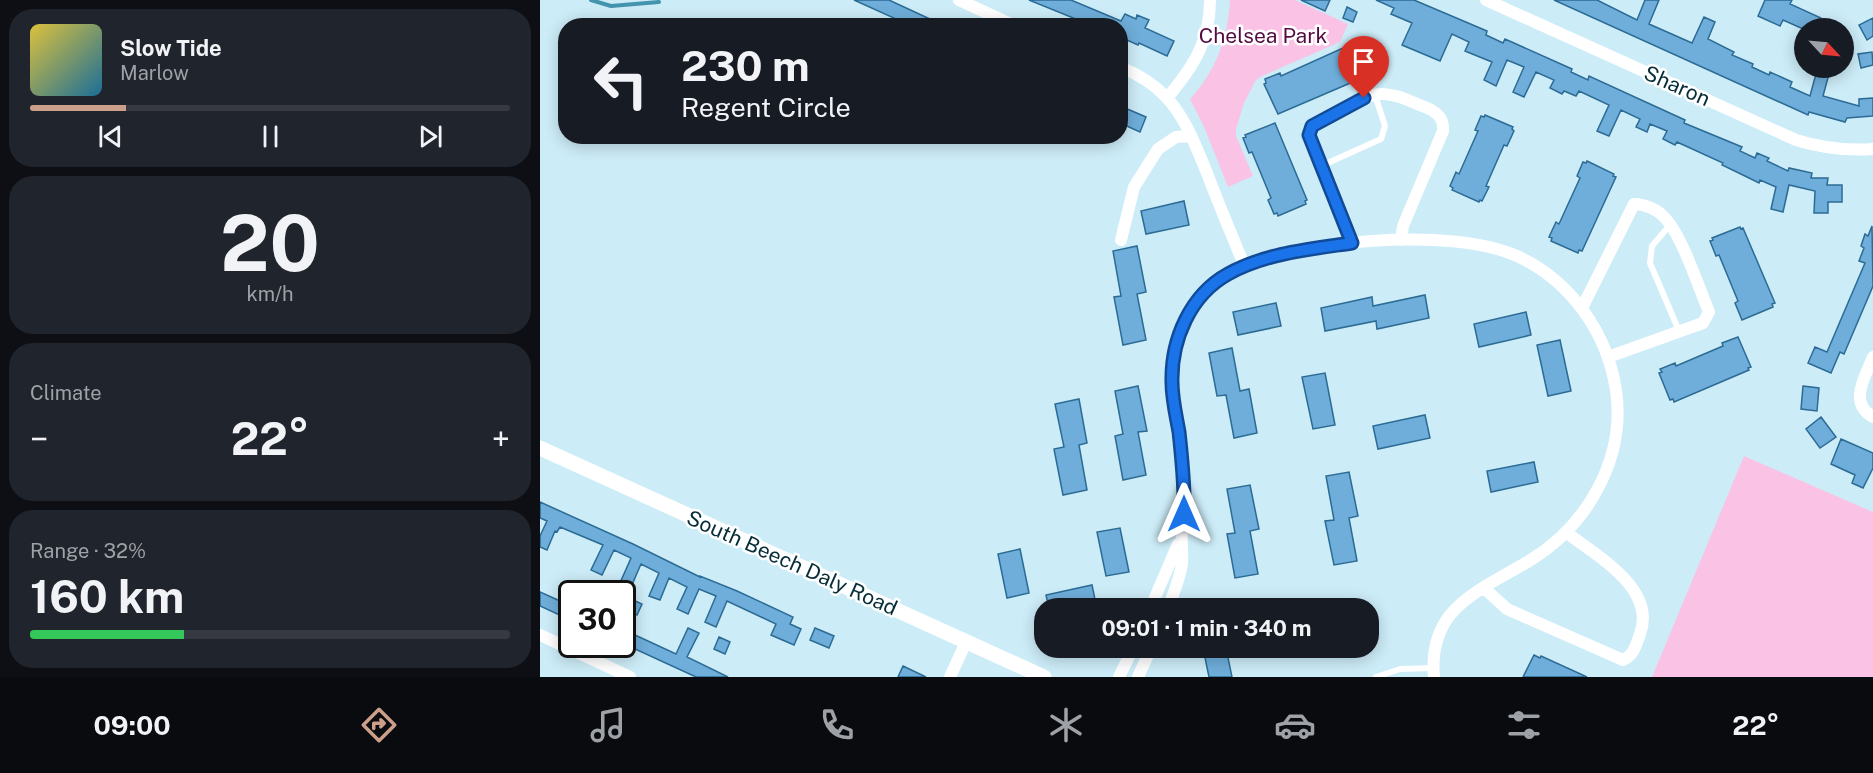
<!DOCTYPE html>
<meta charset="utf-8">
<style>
:root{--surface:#171b24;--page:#20242c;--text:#f1f3f6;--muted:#9ea1a6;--line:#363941;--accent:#cb9f8a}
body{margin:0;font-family:"Public Sans",sans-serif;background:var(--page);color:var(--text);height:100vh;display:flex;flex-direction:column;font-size:22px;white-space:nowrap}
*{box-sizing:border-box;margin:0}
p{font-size:20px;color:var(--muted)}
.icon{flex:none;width:33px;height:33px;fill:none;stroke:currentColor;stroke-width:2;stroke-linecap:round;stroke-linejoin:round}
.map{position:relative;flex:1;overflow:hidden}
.drawer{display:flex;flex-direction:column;gap:9px;padding:9px;background:#0d0f14;width:540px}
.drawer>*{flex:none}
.hud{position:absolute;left:18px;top:18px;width:570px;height:126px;border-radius:24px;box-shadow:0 3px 15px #0003;background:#171b24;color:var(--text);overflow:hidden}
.needle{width:39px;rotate:116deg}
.fabs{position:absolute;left:1254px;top:18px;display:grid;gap:12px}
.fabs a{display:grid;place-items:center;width:60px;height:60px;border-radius:50%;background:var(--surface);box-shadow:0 3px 15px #0003;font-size:30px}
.speed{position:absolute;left:18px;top:580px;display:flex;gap:12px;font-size:30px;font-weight:700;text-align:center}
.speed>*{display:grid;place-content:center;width:78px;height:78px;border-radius:50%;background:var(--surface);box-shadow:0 3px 15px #0003;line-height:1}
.speed .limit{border:3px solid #111;border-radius:9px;background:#fff;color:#111}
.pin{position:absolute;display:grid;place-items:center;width:51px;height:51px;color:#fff;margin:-62px -26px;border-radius:50% 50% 50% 0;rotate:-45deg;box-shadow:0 0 6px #0007}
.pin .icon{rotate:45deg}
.me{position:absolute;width:66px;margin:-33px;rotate:0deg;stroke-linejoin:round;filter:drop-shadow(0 0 4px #0008)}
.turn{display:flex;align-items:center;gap:21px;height:126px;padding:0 24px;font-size:27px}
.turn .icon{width:78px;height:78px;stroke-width:2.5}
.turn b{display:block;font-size:42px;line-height:51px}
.big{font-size:45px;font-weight:700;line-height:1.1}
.drawer .card{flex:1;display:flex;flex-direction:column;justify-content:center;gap:9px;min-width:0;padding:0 21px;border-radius:24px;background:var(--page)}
.drawer .dial{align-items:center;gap:0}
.dial b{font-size:78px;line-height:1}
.song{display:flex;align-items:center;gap:18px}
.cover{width:72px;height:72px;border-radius:9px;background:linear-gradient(135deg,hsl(50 70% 55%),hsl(200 70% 35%))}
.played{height:6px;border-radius:3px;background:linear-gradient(90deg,var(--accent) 20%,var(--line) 20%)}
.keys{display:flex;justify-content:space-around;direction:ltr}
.heat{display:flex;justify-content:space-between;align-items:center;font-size:33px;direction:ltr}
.charge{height:9px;border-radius:4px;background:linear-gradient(90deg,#34c759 32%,var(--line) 0)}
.trip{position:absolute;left:494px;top:598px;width:345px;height:60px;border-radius:24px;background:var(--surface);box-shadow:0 3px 15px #0003;font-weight:700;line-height:60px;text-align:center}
.tabs{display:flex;height:96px;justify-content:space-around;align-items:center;background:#090b0e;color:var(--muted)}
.tabs .icon{width:42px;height:42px}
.tabs .active{color:var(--accent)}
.tabs b{font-size:27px;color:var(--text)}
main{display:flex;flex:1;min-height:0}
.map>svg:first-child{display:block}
</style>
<main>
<section class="drawer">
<div class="card">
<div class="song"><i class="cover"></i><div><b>Slow Tide</b><p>Marlow</p></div></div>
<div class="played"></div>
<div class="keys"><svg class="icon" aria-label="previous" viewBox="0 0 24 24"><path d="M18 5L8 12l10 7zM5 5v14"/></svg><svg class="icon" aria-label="pause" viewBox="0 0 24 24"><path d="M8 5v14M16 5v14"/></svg><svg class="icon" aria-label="next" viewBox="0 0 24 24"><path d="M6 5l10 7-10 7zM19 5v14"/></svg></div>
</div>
<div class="card dial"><b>20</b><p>km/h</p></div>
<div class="card"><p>Climate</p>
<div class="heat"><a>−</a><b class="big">22°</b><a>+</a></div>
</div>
<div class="card"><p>Range · 32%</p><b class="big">160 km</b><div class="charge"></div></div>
</section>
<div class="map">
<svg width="1333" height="677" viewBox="0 0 1333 677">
<rect width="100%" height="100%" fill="#ccecf7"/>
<path fill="#fac3e5" d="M690,0H755L808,24L800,42L722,76L716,80L704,103L696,129V136L713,176L688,187L665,129L650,99C676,71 688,38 690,0Z
M1204,456L1333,512V677H1112Z"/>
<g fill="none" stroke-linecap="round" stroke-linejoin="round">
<path stroke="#4394ad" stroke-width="4" d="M51,0L71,6L119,2"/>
</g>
<path fill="#6faeda" stroke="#2c6b94" stroke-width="1.5" d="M314,0H349L405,26H360L352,22L354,18Z
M489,0H531L581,21L585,14L596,19L597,15L609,20L605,28L634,41L627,56L599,43L598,45L580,37V26H553Z
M761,0H790L785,11Z
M836,0H874L947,31L946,35L963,43L965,39L1032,69L1031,72L1048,80L1049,76L1145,120L1144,123L1202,147L1200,151L1215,158L1217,153L1229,158L1227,161L1248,171L1249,168L1272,173L1271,178H1288L1287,185H1302V202H1288V213H1274L1275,191L1249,185L1243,212L1231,209L1236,187L1220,180L1219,183L1207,177L1182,165L1183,163L1137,142L1135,145L1123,139L1127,131L1110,124L1107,132L1096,127L1100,119L1081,110L1069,136L1057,131L1069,105L1039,91L1036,96L1024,91L1022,94L1010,88L1014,80L996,72L984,97L973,92L984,67L967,60L956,86L944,80L952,62L925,51L929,42L912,34L900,61L862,45L872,23L851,14L854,8Z
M1014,0H1057L1097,20L1105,0H1119L1109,24L1152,43L1164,17L1175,22L1168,39L1194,52L1192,55L1213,64L1212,67L1229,75L1230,72L1252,82L1250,87L1270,96L1277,70L1289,74L1283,96L1319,106V99L1333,98V116L1307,118L1305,122L1269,112L1268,115Z
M1225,0H1252L1250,4L1281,18L1279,21L1295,26V28H1261L1243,20L1240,26L1218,16Z
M807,7L817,12L813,22L803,18Z
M1333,18V36L1327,40L1319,25Z
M803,48L816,77L814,78L815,81L738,114L724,84L726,83L725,79L740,73L741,76Z
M1332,52L1333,65L1321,68L1318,54Z
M585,108L606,117L600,132L580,123V118Z
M945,115L973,127L972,129L974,131L967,146L964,145L946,186L949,187L942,201L940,200L939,202L912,190L913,188L910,186L916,172L919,174L938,131L935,130L941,116L944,117Z
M735,123L767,200L765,201L766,204L738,216L737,213L734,214L728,200L731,198L712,152L709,153L703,138L706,137L705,135Z
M1047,161L1074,174L1073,176L1076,177L1042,251L1039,250L1038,253L1011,241L1012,238L1009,237L1016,222L1019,224L1040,178L1037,176L1043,162L1046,163Z
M644,201L649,225L606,234L601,211Z
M1332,226L1333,286L1304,354L1300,352L1291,373L1268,363L1275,347L1287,352L1325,263L1319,261L1324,248L1321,246L1325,234L1328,236Z
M1200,227L1201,229L1203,228L1235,303L1232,304L1233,307L1202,320L1195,303L1198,301L1179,255L1176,256L1170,241L1173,240L1172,238Z
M597,246L606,292L597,294L606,340L583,345L574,297L581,296L573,251Z
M885,295L889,318L837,329L836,321L785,331L781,308L832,297L833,306Z
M736,303L741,326L698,335L693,312Z
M986,312L991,335L939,347L934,324Z
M1198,337L1211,367L1208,368L1209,370L1134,402L1133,399L1130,400L1119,373L1122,372L1120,369L1135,363L1136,366L1183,346L1182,343Z
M1020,340L1031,391L1008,396L997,345Z
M692,348L700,391L709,389L717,433L694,438L686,395L677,396L669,353Z
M785,373L795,425L773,429L762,377Z
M598,386L607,431L598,432L606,475L583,480L575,436L583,434L575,391Z
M1263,386L1279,388L1277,411L1261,409Z
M539,399L547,443L539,445L547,490L523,495L514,449L524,447L515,404Z
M885,415L890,438L838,449L833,426Z
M1281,417L1296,437L1280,448L1266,429Z
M1301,439L1333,453V468L1323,488L1312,483L1315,475L1291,464Z
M994,462L998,482L951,492L947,471Z
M809,472L818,516L809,518L817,561L794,565L785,521L794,520L786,476Z
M710,485L719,529L710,531L718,574L695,578L687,534L695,533L687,489Z
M0,502L93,544L160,577V576L197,591L253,617L250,624L261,629L254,645L231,635L236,624L187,601L176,627L165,622L176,596L159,589L148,614L137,609L147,587L129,578L120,600L109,596L119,573L101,564L88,594H75L91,558L74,550L62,575L51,570L63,545L20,527L17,532L15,531L7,550L0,547V536L7,521L0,518Z
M580,528L589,572L566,576L557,532Z
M480,549L489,593L467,598L458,554Z
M552,585L557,609H509L506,595Z
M0,592L31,606L26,618L0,606Z
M91,599L102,604L97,615L86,610Z
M148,628L159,633L147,657L188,677H156L82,643V629L136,654Z
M275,628L294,636L289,648L270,640Z
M179,637L190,642L185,654L174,649Z
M663,648H686L692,677H669Z
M994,655L1000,658L1001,656L1047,677H983Z
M363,666L386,677H358Z"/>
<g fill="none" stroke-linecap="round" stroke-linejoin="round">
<path stroke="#fff" stroke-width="6" d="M781,166L841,139L845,126L835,95
M1130,225L1112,246L1110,263L1139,331
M836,677L860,669L894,668"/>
<path stroke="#fff" stroke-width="12" d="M419,0L475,26
M946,0L1256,140C1282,148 1306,151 1333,149
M580,67C598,74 613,83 626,97C646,118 656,147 667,173C679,205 692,236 705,267
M627,98C653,67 670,42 670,0
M581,240L594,187L618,149L636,137L651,136
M812,243L769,135L772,126C790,116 819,95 840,94C855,93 871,102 885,107C897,112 904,118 903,131L863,226L861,240
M1042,308L1094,204C1104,204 1117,209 1124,217C1141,233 1159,288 1169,312L1163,323L1068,357
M1333,357C1325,377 1308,403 1333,417
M944,588L967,609L1083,660C1094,655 1096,645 1100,634C1117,588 1056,556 1026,532
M610,609L638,544
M628,609C633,594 640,579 642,563C643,553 641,543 642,533C643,519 645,506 644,491C642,440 618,366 645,321C655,303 671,283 690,273C753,240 911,226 977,256C1030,280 1067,332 1076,390C1086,459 1047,526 989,561C963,577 930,591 910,615C896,633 892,655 894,677
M0,635L90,677
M410,677L426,642
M579,677L593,648
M598,677L611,648"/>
<path stroke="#fff" stroke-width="15" d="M0,448L504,677"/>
</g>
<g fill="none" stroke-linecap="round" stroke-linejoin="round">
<defs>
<path id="route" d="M644,514C645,487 642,459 639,432C636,415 632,399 632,382C631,340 650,295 688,274C726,253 771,249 812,243L769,135L772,126L824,98"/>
</defs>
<use href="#route" stroke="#114b97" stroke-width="15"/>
<use href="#route" stroke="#1a73e8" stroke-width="10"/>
</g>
<g text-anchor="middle" stroke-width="5" stroke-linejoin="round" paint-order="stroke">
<g font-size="21" fill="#530c41" stroke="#fff">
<text x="723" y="43">Chelsea Park</text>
</g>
<g font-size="21" fill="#062d38" stroke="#fff">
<text transform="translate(1137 86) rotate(24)" y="7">Sharon</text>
<text transform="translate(252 563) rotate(24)" y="7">South Beech Daly Road</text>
</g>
</g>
</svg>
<div class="fabs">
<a><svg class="needle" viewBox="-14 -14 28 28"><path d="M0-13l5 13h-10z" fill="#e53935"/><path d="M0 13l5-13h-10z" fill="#9ea1a6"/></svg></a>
</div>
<div class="speed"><div class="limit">30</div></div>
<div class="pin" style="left:824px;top:98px;background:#d93025"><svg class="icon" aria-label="arrive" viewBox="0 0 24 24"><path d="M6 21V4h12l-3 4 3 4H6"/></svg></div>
<svg class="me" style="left:644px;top:514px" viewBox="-20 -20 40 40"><path d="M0-17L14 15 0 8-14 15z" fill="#1a73e8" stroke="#fff" stroke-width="4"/></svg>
<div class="trip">09:01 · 1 min · 340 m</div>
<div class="hud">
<div class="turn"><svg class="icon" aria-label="left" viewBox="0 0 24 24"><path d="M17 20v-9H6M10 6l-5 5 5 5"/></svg><div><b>230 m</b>Regent Circle</div></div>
</div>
</div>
</main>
<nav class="tabs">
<b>09:00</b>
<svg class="icon active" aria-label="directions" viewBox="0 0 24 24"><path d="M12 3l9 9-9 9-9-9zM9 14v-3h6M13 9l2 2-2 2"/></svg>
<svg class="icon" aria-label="music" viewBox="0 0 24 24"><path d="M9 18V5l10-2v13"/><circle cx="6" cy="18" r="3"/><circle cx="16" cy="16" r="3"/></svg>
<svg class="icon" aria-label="phone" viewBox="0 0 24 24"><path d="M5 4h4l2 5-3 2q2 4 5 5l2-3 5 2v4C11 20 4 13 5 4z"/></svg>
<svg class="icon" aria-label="climate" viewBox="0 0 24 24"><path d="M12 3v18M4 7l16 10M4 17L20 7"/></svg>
<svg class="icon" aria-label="car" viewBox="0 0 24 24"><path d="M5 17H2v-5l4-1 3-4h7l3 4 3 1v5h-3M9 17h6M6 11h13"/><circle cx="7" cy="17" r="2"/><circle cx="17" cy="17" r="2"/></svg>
<svg class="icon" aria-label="filters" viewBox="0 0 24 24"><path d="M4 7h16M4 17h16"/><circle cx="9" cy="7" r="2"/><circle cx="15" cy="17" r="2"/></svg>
<b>22°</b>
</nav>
